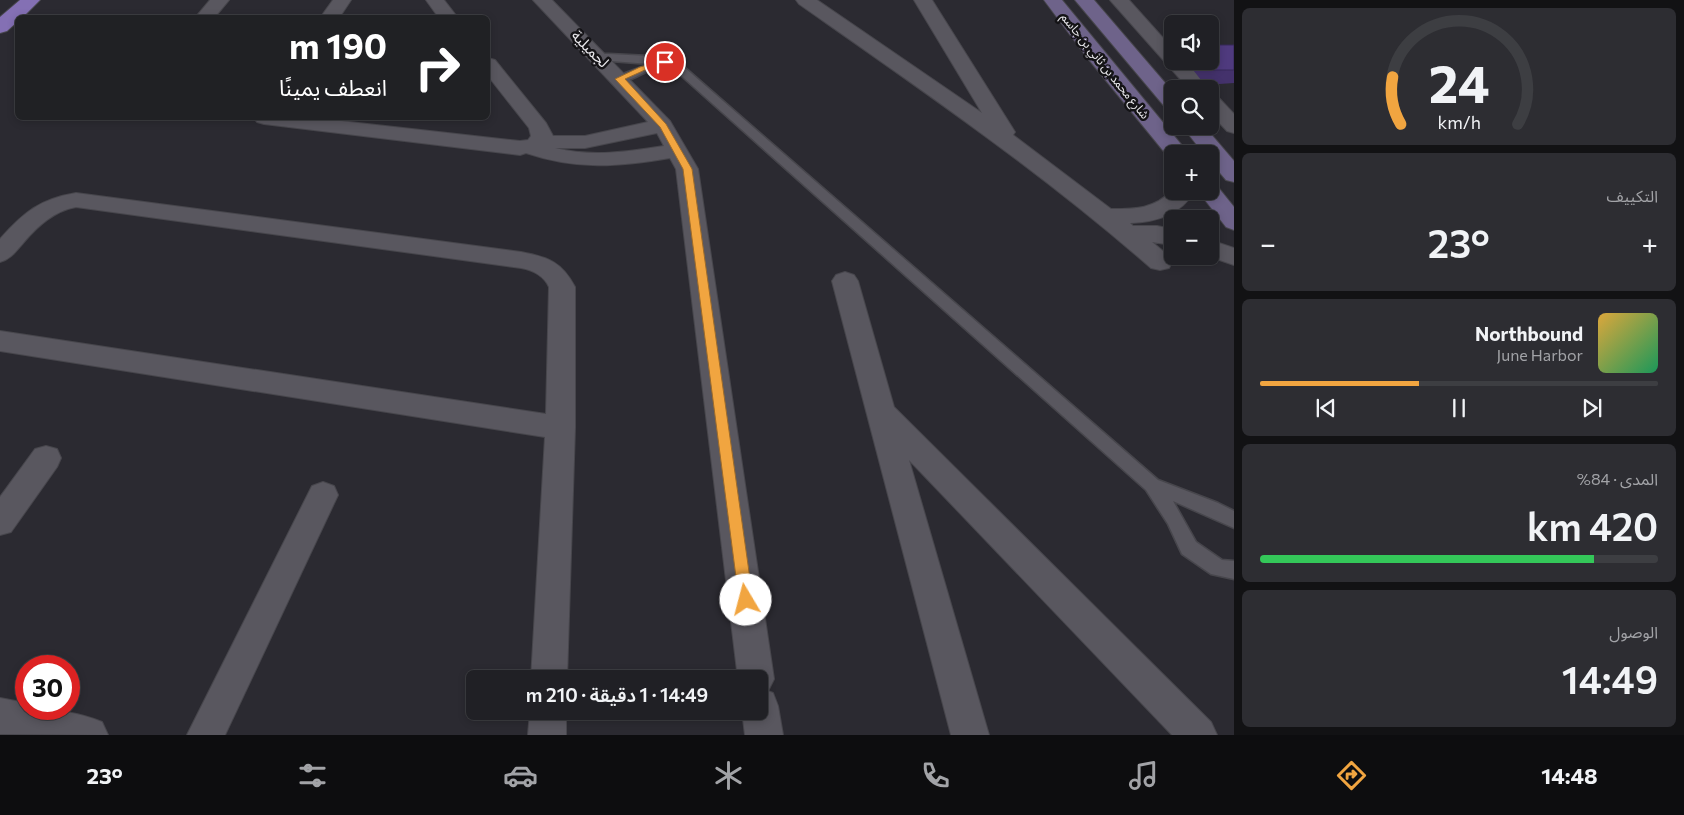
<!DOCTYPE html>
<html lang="ar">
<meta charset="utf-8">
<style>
:root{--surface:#202025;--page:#2d2d32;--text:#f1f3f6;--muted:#a2a3a7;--line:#3d3e42;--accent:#f1a540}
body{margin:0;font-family:Commissioner,"Noto Sans Arabic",sans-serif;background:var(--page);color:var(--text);direction:rtl;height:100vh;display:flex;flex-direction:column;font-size:19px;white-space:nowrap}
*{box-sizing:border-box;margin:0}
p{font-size:16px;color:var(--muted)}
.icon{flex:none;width:28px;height:28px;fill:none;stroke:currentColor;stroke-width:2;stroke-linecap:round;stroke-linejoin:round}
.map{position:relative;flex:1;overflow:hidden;direction:ltr}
.panel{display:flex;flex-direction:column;gap:8px;padding:8px;background:#121214;width:450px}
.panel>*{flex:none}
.guide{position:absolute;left:15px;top:15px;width:475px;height:105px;border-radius:8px;box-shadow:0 2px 8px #0003,0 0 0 1px var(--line);direction:rtl;background:#202124;color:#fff;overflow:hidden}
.buttons{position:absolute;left:1164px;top:15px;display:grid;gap:10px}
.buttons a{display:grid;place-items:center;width:55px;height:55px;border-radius:8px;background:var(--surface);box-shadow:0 2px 8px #0003,0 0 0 1px var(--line);font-size:25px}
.speed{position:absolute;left:15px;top:655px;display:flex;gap:10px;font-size:25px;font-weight:700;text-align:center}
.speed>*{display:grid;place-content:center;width:65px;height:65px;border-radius:50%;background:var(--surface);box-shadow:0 2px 8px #0003,0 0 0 1px var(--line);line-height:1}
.speed .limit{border:8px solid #d22;background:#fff;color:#111}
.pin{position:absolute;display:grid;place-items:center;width:42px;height:42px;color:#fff;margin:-21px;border:2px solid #fff;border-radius:50%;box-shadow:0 1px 5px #0007}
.me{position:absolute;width:55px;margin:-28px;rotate:352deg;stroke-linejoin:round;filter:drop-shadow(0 0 4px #0008)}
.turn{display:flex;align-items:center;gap:18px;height:105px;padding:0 20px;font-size:22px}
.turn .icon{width:65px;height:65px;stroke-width:2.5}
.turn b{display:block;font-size:35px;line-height:42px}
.big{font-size:38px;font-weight:600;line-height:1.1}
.panel .widget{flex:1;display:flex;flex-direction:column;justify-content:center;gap:8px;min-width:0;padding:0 18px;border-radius:8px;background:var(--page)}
.panel .dial{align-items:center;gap:0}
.dial svg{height:130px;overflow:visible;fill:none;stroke:var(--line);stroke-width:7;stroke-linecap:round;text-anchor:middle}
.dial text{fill:var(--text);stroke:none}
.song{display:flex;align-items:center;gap:15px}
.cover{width:60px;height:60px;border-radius:8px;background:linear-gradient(135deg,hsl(40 70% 55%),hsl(150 70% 35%))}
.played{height:5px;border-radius:2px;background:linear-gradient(90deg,var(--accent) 40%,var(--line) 40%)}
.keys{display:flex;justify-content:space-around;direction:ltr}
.heat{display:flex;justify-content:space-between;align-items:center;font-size:28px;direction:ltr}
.charge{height:8px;border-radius:4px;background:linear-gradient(90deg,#34c759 84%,var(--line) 0)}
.trip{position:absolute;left:466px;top:670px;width:302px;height:50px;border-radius:8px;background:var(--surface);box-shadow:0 2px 8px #0003,0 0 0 1px var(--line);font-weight:600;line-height:50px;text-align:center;direction:rtl}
.menu{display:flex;height:80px;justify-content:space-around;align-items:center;background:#0d0d0f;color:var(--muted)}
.menu .icon{width:35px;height:35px}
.menu .active{color:var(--accent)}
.menu b{font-size:22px;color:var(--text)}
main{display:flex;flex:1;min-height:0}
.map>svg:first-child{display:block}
</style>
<main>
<section class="panel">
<div class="widget dial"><svg viewBox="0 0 100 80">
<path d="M14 69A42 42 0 1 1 86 69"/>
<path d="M14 69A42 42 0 0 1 9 40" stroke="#f1a540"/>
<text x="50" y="56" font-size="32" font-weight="700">24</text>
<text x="50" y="72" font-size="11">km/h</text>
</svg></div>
<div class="widget"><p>التكييف</p>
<div class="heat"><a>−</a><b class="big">23°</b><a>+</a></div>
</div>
<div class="widget">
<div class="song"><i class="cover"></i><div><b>Northbound</b><p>June Harbor</p></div></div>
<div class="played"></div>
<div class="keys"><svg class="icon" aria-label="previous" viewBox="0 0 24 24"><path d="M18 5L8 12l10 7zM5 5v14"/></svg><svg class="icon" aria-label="pause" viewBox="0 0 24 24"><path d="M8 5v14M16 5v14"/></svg><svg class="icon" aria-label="next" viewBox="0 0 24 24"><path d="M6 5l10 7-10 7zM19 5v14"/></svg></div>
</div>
<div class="widget"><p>المدى · 84%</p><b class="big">420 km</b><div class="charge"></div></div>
<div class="widget"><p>الوصول</p><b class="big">14:49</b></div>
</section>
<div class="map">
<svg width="1234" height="735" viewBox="0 0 1234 735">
<rect width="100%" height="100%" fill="#2b2a31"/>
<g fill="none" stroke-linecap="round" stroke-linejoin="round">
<defs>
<path id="lane" d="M609,54L649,56L684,67L1158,480L1218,503L1234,511V528L1173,501L1196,542L1222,560L1234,561V579L1211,574L1182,554L1168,524L1146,490L676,71C673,70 668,68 665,67C648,65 631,86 615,81L613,79L615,77L650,64L598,60L592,57L598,54Z"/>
<path id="street" d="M210,0H229L214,18H195Z
M333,0H351L339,18H320Z
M426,0H444L458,18H439Z
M533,0H552L670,121L698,169L774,679L768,691L773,693L778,706L783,735H745L742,711H760V679H738L676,169L670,158C617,167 577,170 526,153L520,155L264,124L257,122L254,118H314L520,141L528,140L531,136L529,128L488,76V58L495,60L546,123L553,136H585L648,122ZM657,133L664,146C627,152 591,157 555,148H585Z
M796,0H817L982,113L914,0H932L1015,132L1013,135L1111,209C1135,209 1155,209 1172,190L1195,191C1180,215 1157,222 1130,223L1133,226H1157L1172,229V245L1152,242L1169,256L1172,262L1169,268L1160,270L1151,268C1040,171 919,88 799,4Z
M1110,0H1129L1172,48V61H1186L1210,89H1189Z
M1210,94L1217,96L1234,114V133L1227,131L1210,113Z
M76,193L521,252C548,257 562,262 575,287V428L567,679H531L545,437L0,351V331L546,414L549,287C544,276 533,270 521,268L76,207C54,211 38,226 24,242C16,251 11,259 0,262V239C24,212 40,199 76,193Z
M1210,240L1234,248V265L1208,256H1210Z
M845,272L854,275L858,281L894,407L1211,722L1217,735H1172L909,460L989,735H951L832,281L836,275Z
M46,446L57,449L61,458L57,467L11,532L0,535V497L35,449Z
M323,482L334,486L338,495L225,735H187L312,486Z
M0,698L26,703V709C53,709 78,712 102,722L108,735L0,734Z
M530,711H566V735H528Z"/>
<path id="secondary" d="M1044,0H1062L1189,154H1172V159H1170L1086,56Z
M1075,0H1094L1172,91V109L1165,107Z
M1182,126H1204L1234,161V182L1226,180L1210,161V154H1204Z
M1210,184L1217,186L1234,207V230L1226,227L1198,191H1210Z"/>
<path id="primary" d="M20,0H40L22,18H18V21L7,31L0,33V17Z"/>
</defs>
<use href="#lane" stroke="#47464c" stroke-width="3"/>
<use href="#street" stroke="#47464c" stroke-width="2"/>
<use href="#secondary" stroke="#47464c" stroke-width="2"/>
<use href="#primary" stroke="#47464c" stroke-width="2"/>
<use href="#lane" fill="#59575f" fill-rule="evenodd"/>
<use href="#street" fill="#59575f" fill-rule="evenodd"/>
<use href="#secondary" fill="#6e638a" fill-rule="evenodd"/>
<use href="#primary" fill="#8470b4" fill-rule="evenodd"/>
</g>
<path fill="#44326c" d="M1234,45V83L1205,85L1186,61H1210Z"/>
<path fill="#4f3a7e" stroke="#372958" d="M1210,45H1234V70H1213L1205,61H1210Z"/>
<path fill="#f1a540" stroke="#9d6b2a" d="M665,60L668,61V64L645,70L625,79L666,124L692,169L753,600L751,605L746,607L741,605L739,600L683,169L660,127L615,79L640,67Z"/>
<g text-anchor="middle" stroke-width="5" stroke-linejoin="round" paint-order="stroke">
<g font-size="12" fill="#e9e8ec" stroke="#141316">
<text transform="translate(1105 66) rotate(51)" y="4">شارع محمد بن ثاني بن جاسم</text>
</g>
<g font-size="15" fill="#e9e8ec" stroke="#141316">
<text transform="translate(590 49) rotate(45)" y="5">لجميلية</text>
</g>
</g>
</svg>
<div class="buttons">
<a><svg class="icon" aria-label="sound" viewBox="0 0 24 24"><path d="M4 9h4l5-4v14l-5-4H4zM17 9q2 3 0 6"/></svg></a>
<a><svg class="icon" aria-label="search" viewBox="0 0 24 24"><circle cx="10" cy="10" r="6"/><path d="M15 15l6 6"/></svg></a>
<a>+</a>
<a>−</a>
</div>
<div class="speed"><div class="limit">30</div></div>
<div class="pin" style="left:665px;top:62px;background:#d93025"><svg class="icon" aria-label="arrive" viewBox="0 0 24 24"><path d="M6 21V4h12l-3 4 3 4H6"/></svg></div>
<svg class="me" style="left:746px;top:600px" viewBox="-20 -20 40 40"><circle r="19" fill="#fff"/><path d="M0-13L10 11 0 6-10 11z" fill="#f1a540"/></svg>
<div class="trip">14:49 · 1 دقيقة · 210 m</div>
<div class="guide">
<div class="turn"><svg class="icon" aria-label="right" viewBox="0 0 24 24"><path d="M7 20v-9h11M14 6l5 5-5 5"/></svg><div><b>190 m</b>انعطف يمينًا</div></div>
</div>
</div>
</main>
<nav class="menu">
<b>14:48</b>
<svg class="icon active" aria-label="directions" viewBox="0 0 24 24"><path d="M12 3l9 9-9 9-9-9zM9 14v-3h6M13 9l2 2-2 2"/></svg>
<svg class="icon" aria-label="music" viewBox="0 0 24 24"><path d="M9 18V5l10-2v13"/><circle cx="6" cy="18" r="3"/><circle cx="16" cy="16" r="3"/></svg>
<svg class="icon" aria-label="phone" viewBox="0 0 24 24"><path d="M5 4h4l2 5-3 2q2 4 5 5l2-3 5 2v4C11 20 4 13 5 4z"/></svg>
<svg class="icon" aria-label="climate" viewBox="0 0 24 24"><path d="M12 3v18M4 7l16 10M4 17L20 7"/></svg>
<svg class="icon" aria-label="car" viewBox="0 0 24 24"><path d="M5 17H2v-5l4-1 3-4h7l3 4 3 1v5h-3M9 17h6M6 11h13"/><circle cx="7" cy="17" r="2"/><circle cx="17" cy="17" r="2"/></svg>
<svg class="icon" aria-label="filters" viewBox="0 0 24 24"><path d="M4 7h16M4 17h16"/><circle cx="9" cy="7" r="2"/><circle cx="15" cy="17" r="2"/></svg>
<b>23°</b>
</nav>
